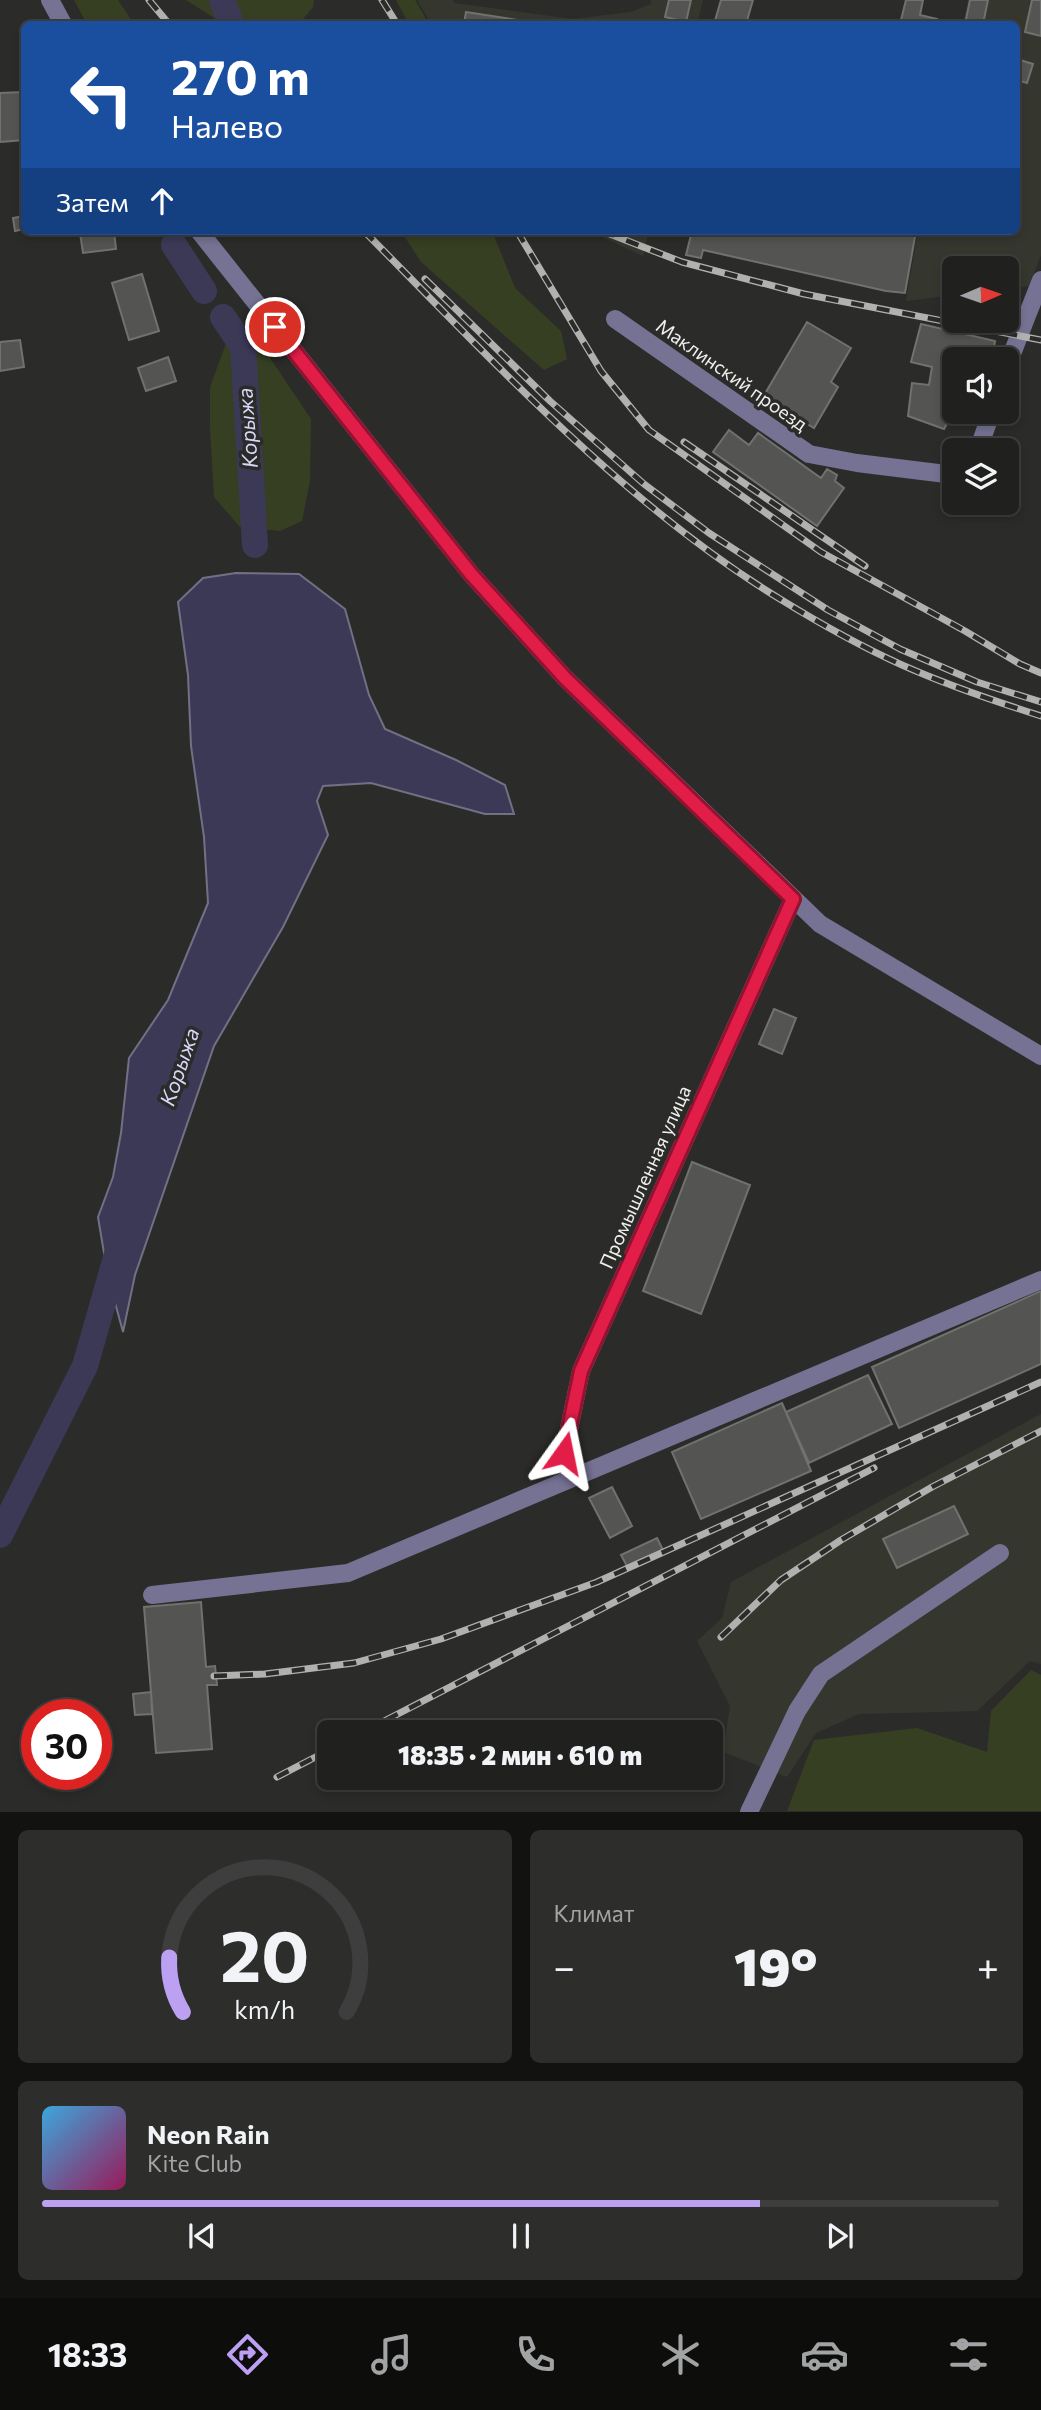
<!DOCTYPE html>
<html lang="ru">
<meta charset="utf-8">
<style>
:root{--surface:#20211f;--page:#2d2e2c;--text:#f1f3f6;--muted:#a2a3a4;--line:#3d3e3d;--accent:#bca0f2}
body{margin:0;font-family:Commissioner,sans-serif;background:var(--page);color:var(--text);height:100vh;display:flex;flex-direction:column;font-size:26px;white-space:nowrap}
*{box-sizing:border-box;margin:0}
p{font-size:23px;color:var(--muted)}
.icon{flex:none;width:38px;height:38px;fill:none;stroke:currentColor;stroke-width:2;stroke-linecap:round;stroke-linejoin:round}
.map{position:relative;height:1812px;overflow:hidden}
.side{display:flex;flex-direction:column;gap:18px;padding:18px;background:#121211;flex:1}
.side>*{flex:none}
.top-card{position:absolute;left:21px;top:21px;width:999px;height:214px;border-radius:10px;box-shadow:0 4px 10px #0003,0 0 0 2px var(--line);background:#1a4fa0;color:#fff;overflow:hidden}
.needle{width:46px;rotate:88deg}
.controls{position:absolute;left:942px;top:256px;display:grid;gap:14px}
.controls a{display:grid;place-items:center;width:77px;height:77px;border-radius:10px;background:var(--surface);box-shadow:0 4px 10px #0003,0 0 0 2px var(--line);font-size:35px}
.speed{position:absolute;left:21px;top:1699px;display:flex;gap:14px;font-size:35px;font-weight:700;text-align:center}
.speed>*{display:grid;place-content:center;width:91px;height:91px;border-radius:50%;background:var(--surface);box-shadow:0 4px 10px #0003,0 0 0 2px var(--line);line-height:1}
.speed .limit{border:10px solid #d22;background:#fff;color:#111}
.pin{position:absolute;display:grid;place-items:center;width:60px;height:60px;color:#fff;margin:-30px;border:4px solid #fff;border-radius:50%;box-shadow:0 2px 7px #0007}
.me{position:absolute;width:77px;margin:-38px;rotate:12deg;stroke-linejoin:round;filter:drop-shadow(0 0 5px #0008)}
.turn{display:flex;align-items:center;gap:24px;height:147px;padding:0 35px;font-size:32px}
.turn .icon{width:91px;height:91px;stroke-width:2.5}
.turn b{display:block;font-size:49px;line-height:60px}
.then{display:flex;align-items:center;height:66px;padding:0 35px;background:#0003;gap:14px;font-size:26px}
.big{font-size:52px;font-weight:800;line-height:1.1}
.side .tile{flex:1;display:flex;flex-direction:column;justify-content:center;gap:10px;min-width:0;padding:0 24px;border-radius:10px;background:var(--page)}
.side .dial{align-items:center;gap:0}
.dial svg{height:182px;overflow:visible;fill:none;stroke:var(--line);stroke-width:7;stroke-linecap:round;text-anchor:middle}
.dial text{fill:var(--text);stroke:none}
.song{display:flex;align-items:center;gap:21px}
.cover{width:84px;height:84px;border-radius:10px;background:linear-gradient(135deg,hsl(200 70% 55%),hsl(330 70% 35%))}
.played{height:7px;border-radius:4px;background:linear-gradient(90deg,var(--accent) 75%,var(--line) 75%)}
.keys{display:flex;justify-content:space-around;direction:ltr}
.heat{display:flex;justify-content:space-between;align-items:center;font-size:38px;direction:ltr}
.side .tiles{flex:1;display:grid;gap:18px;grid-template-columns:1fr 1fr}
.tile:last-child{grid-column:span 2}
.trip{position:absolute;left:317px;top:1720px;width:406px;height:70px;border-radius:10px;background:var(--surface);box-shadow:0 4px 10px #0003,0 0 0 2px var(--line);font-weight:800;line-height:70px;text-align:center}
.menu{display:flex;height:112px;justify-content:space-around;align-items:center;background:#0d0d0c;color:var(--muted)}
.menu .icon{width:49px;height:49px}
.menu .active{color:var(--accent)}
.menu b{font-size:32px;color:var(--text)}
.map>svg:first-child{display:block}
</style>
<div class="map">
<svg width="1041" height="1812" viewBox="0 0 1041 1812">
<rect width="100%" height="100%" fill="#2b2c29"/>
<path fill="#35372f" d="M417,0H453L454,3L572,19L631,12L651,4V0H703L697,24H431Z
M968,0H1041V255L1029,286L1006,289V268H954V295L906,301L918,231H1017V24H963Z
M589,231H649L643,256Z
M1041,1414V1664L1030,1661L977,1711L859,1714L816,1733L787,1777L723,1752L730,1706L697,1641L722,1618L731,1582Z"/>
<path fill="#373f22" d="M74,0H118L134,24H87Z
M186,0H314L313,7L299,24H224Z
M396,0H415L429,24H409Z
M401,231H492L515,288L561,331L567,359L544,370L421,262Z
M248,325L311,419L310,481L302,521L280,531L240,527L214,497L210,430V387L231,330Z
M1031,1670L1041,1675V1811H787L814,1740L917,1728L987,1752L991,1711Z"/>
<path fill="#3c3957" stroke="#727084" stroke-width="2" d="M236,573L299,574L345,609L369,695L385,729L456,760L505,785L514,814H485L371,783L323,786L317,801L328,835L283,927L214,1046L135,1275L123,1332L108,1277L98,1217L113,1177L121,1133L129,1058L168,1000L208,903L204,837L191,746L188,675L178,602L203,578Z"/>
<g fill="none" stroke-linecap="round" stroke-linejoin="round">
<path stroke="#3c3957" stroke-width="26" d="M222,0L231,24
M174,245L204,291
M223,317L243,347L255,545
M0,1535L85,1366L119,1247"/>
</g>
<path fill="#545552" stroke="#70726e" stroke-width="2" d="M669,0H691L686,22L665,17Z
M721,0H753L746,24H714Z
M906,0H923L920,15L937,19L936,24H900Z
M970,0H988L983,24H965Z
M1032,0H1041V36L1025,32Z
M466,12L543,24H464Z
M1017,59L1033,64L1027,83L1017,80Z
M24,92V140L0,142V93Z
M24,216V229L15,231L13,218Z
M100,231H114L116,249L83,253L80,233Z
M692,231H916L905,293L886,291L703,250L701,258L686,255Z
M142,274L159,331L129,340L112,283Z
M807,322L851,348L831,382L838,387L814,428L763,397Z
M921,324L995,341L992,359H954V411H980L978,420L952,415L944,429L908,416L912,383L929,385L932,367L911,362Z
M20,340L24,367L0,371V342Z
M168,357L176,381L146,391L138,368Z
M729,430L749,445L758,433L821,478L827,469L837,475L835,481L844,488L817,526L713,452Z
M774,1009L796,1018L782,1054L759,1044Z
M692,1162L750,1185L701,1314L643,1291Z
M1041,1291V1364L899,1428L872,1367Z
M868,1375L892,1424L809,1463L786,1412Z
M782,1403L811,1471L701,1519L672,1452Z
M612,1487L632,1526L610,1538L589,1498Z
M954,1506L968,1534L897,1568L883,1539Z
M657,1538L663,1550L628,1568L621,1555Z
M201,1602L206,1667L215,1666L217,1685H207L212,1749L156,1753L144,1607Z
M151,1692L152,1714L135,1715L133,1694Z"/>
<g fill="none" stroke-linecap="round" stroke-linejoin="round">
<path stroke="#757293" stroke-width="18" d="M50,0L63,24
M199,231L471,574L565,678L820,924L1041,1056
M615,319L809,454L857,463L954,475
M1006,369L1041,280
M978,450L992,411
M577,1476L564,1453L581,1371L793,899
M152,1595L348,1573L1041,1280
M749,1812L797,1711L821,1674L1000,1553"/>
<defs>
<path id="rail" d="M149,0L169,24
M382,0L397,24
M364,231C492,360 624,504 780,599C819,623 860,646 902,665C947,685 994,701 1041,716
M517,231L601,371L649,430L821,552L965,631L1020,664L1041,673
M602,231L682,262L804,294L1041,340
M425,279L550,401L644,484L709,533L828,610L900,649L977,682L1041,702
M684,442L865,566
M721,1637L781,1580L841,1540L932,1487L1041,1431
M214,1676L265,1674L354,1663L441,1639L597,1582L1041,1382
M363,1732L874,1468
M277,1777L329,1750"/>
</defs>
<use href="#rail" stroke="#b1b1af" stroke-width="7"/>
<use href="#rail" stroke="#2b2c29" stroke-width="4.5" stroke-dasharray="13" stroke-linecap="butt"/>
</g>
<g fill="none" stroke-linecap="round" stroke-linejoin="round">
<defs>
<path id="route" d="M275,327L471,574L565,678L793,899L581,1371L564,1453"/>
</defs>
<use href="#route" stroke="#92132f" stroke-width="18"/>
<use href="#route" stroke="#e11d48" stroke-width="12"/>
</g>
<g text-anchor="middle" stroke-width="7" stroke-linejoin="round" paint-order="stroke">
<g font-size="19" fill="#f0f0ee" stroke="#2b2c29">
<text transform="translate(732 375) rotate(35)" y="7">Маклинский проезд</text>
<text transform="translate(645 1177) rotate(-66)" y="7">Промышленная улица</text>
</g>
<g font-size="21" font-style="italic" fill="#d8d6fa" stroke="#2b2c29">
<text transform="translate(248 428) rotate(-94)" y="7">Корыжа</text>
<text transform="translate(180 1067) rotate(-71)" y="7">Корыжа</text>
</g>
</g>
</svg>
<div class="controls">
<a><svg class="needle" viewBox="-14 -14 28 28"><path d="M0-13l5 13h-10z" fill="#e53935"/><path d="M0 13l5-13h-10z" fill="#a2a3a4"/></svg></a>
<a><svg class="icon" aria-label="sound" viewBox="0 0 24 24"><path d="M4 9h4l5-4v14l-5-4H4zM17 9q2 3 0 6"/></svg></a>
<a><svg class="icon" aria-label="layers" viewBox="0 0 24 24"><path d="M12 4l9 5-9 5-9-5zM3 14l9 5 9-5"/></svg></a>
</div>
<div class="speed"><div class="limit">30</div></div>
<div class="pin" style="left:275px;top:327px;background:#d93025"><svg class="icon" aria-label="arrive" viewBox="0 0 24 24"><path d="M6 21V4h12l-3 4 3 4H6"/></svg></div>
<svg class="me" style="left:564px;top:1453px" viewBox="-20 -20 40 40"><path d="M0-17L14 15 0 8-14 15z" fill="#e11d48" stroke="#fff" stroke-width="4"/></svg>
<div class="trip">18:35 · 2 мин · 610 m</div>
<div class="top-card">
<div class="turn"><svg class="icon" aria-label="left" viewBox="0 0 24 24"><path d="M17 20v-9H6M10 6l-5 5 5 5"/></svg><div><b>270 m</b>Налево</div></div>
<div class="then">Затем<svg class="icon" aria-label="ahead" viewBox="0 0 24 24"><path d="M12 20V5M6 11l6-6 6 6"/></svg></div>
</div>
</div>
<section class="side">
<div class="tiles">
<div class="tile dial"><svg viewBox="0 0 100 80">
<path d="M14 69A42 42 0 1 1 86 69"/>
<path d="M14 69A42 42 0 0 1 8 45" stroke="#bca0f2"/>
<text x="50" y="56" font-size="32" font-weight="700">20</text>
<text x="50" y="72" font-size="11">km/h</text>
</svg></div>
<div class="tile"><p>Климат</p>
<div class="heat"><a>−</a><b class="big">19°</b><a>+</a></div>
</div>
<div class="tile">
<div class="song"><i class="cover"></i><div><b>Neon Rain</b><p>Kite Club</p></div></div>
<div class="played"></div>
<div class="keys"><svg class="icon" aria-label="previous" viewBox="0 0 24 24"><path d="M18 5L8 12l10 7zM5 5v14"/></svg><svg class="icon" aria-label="pause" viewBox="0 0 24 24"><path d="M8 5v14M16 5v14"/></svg><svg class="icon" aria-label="next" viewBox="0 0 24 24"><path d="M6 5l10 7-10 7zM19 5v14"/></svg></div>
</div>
</div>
</section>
<nav class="menu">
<b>18:33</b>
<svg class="icon active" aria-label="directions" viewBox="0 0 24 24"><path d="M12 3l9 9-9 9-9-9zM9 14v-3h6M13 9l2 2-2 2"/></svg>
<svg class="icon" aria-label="music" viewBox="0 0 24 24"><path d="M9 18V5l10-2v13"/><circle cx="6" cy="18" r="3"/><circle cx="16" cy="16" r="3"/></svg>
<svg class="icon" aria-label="phone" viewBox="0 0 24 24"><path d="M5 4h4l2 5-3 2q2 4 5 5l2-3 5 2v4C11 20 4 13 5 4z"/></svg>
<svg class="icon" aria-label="climate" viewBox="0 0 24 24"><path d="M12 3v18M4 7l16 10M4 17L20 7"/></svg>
<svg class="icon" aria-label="car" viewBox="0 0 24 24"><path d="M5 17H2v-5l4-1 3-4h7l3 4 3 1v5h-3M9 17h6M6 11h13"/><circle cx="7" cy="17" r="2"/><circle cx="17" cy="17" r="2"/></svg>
<svg class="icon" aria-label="filters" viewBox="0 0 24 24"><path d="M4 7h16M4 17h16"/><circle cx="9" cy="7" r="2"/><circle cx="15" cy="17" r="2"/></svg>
</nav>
